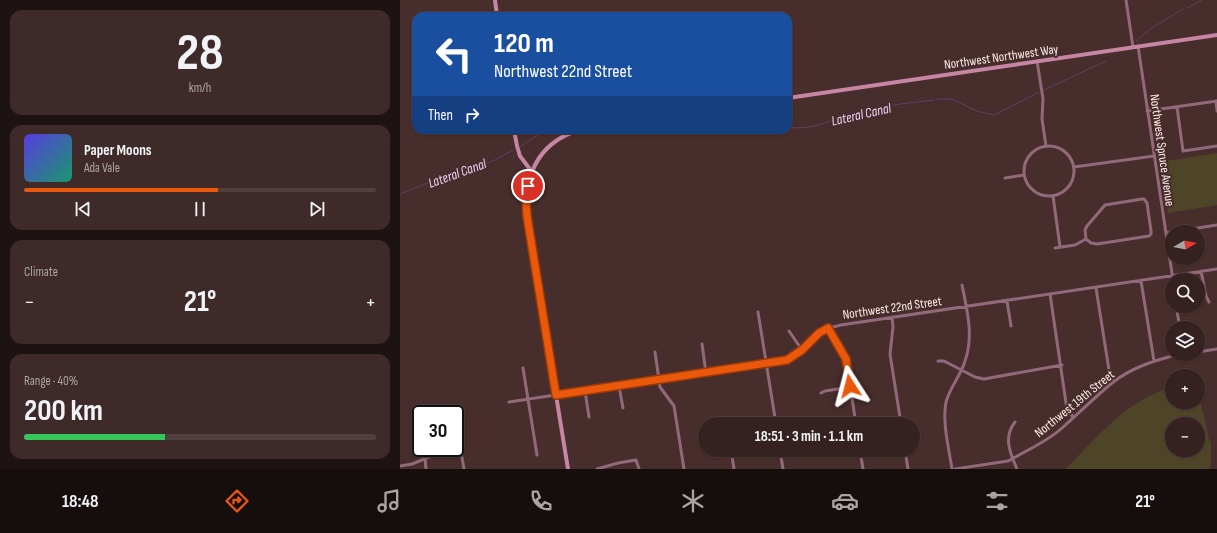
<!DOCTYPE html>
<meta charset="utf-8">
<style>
:root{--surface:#352220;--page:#3d2a29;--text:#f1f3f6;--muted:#aaa4a5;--line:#4f3f3e;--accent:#ea580c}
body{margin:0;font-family:"Sofia Sans Condensed",sans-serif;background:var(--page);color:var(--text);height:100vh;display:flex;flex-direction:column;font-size:15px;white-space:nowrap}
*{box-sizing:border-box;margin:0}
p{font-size:13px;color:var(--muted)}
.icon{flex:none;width:22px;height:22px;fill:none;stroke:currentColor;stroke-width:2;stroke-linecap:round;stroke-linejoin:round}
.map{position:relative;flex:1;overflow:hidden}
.drawer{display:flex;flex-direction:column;gap:10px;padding:10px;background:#1d1312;width:400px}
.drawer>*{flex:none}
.banner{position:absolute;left:12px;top:12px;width:380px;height:122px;border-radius:12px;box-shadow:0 1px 3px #0004,0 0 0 1px var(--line);background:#1a4fa0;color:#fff;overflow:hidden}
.needle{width:26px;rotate:81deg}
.controls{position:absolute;left:765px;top:225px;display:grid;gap:8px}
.controls a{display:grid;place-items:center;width:40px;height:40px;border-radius:50%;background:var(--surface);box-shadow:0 1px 3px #0004,0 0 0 1px var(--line);font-size:20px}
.speed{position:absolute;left:12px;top:405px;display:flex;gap:8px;font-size:20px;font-weight:700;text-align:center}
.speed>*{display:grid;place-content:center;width:52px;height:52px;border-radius:50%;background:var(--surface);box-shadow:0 1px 3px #0004,0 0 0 1px var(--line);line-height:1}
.speed .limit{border:2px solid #111;border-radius:6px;background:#fff;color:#111}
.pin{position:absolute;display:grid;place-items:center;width:34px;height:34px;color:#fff;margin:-17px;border:2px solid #fff;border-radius:50%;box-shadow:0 1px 4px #0007}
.me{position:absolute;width:44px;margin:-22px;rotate:351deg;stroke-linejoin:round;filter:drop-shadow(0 0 3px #0008)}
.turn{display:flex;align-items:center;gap:14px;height:84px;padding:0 16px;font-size:18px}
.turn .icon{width:52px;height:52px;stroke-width:2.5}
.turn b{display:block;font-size:28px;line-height:34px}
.then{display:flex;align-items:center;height:38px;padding:0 16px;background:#0003;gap:8px;font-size:15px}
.big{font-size:30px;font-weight:700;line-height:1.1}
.drawer .card{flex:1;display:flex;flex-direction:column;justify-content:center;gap:6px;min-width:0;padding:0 14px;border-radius:12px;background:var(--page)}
.drawer .dial{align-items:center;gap:0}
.dial b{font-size:52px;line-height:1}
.song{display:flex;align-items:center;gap:12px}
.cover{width:48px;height:48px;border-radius:6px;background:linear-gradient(135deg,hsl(250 70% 55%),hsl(160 70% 35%))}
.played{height:4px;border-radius:2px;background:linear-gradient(90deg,var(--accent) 55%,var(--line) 55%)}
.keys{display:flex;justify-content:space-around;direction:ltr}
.heat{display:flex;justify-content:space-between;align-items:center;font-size:22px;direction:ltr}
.charge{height:6px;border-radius:3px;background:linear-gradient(90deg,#34c759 40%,var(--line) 0)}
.trip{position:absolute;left:298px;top:417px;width:222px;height:40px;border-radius:20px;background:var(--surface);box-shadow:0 1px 3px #0004,0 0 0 1px var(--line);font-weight:700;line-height:40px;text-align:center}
.dock{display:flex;height:64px;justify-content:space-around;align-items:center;background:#150e0d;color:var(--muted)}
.dock .icon{width:28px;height:28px}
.dock .on{color:var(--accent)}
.dock b{font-size:18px;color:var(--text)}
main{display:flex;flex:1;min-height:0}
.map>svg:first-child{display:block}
</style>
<main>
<section class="drawer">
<div class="card dial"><b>28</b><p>km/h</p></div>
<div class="card">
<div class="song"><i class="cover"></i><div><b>Paper Moons</b><p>Ada Vale</p></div></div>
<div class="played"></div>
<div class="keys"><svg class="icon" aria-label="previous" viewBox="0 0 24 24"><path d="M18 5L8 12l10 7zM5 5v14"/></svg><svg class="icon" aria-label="pause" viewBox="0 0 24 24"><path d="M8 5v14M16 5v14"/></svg><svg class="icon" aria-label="next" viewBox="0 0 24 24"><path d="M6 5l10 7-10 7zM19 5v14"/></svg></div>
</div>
<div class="card"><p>Climate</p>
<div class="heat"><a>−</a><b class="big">21°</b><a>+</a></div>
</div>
<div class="card"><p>Range · 40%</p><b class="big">200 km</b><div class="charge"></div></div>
</section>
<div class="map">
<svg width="817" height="469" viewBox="0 0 817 469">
<rect width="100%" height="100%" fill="#472d2b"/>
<path fill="#4e4529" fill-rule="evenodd" d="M817,153V205L768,213L760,162Z
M772,387V402H798V394L805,420L809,440L811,442V464L809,469H666C698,436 727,400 772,387ZM772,424H798V450H772Z"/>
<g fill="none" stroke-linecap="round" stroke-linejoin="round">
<path stroke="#5c4166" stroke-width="1" d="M787,8L802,0
M736,41L749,30L783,9
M644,90L706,61
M537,99H552L577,111L594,115L639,92
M388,127C414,132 439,116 463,110C487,105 511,103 534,100
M302,130L314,131L317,130
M120,147L145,130
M0,194L45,176H52L95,160L113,150"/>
<path stroke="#92697b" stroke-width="3" d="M726,0L733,47
M738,46L773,280
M637,61L643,99L642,119L646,146
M816,101L817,111
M777,107L783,151L817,146
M747,111L817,101
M624 171a25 25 0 1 1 50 0a25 25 0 1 1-50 0Z
M674,167L754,156
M605,178L624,175
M653,196L660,247
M742,199H744L747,203L751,231V234L749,236L697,244L691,243L686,239L685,230L687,226L705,205Z
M766,233L817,225
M655,248L675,245L686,239
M801,271L806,296L809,302
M741,281L754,361
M696,288L709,370L713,382
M650,294L666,403L673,418
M607,301L611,326
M776,306L780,328
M358,312L376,424
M492,317L493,327L490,354L501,424
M429,328L446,359L456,424
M389,331L402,350
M302,344L306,373
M255,352L260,387L274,406L284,469
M798,352L817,349
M538,361H544L575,377L584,379L662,365
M123,368L137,455
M219,386L223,408
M185,391L189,417
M421,393L425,391L450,387
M109,402L387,360L402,350L419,333L429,328L441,325L817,269
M21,409L26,414
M615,422C603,437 610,453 617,469
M24,448L26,469
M331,450L334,469
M380,450L383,469
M460,450L463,469
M505,450L508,469
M0,466L12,464L29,457L61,452L64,469
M197,469L218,463L236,460L239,469
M552,469C549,449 542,422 546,402C550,387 561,375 565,361C574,336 567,310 562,285
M555,469L608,461L612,459C629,449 648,441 662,428C679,413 695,397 712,383C732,367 756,360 780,354"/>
<path stroke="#c686a3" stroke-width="4" d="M95,0L97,16
M388,98L817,35
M114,130L117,146L120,156L132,172
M168,469L127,216C124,175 138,143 179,130"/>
</g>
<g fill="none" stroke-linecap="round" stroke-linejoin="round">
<defs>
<path id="route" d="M128,186L126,200L127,216L156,395L387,360L402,350L419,333L428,328L446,359L450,386"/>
</defs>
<use href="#route" stroke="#983908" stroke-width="10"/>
<use href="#route" stroke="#ea580c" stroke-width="7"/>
</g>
<g text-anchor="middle" stroke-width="4" stroke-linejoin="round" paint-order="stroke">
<g font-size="13" fill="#fcebe9" stroke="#472d2b">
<text transform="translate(601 56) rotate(-8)" y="5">Northwest Northwest Way</text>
<text transform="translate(763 150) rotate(82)" y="5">Northwest Spruce Avenue</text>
<text transform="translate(492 307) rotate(-8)" y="5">Northwest 22nd Street</text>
<text transform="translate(674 403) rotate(-39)" y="5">Northwest 19th Street</text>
</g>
<g font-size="14" font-style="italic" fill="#ecd1f7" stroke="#472d2b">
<text transform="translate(461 114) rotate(-13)" y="5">Lateral Canal</text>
<text transform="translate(57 173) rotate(-20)" y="5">Lateral Canal</text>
</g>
</g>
</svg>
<div class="controls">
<a><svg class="needle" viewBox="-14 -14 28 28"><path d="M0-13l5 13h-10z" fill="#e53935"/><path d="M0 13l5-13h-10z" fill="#aaa4a5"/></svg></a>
<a><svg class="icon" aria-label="search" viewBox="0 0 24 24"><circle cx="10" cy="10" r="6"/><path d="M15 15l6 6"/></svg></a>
<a><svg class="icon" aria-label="layers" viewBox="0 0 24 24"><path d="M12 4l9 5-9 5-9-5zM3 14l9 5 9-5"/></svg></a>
<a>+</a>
<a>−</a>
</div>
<div class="speed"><div class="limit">30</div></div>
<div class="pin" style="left:128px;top:186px;background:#d93025"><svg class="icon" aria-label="arrive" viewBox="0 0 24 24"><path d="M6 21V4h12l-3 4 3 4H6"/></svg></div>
<svg class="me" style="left:450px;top:386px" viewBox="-20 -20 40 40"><path d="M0-17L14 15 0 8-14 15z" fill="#ea580c" stroke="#fff" stroke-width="4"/></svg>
<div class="trip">18:51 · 3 min · 1.1 km</div>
<div class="banner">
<div class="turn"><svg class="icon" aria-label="left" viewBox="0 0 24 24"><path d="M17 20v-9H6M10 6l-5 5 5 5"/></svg><div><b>120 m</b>Northwest 22nd Street</div></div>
<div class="then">Then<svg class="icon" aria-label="right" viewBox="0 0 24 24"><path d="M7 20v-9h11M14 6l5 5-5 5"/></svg></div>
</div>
</div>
</main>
<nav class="dock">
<b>18:48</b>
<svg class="icon on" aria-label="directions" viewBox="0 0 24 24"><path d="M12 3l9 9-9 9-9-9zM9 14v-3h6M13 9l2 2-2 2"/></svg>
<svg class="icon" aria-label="music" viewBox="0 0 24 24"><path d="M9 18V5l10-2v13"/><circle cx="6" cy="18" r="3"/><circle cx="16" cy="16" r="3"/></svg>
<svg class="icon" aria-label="phone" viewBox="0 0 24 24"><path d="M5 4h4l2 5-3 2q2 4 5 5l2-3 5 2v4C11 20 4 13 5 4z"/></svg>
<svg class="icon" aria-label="climate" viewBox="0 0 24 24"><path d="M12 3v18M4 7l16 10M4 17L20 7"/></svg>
<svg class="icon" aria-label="car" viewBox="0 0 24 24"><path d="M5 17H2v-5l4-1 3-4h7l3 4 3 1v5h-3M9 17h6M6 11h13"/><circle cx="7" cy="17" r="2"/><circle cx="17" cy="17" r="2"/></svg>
<svg class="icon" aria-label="filters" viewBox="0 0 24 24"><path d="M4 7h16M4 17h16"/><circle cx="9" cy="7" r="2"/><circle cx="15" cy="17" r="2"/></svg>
<b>21°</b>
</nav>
